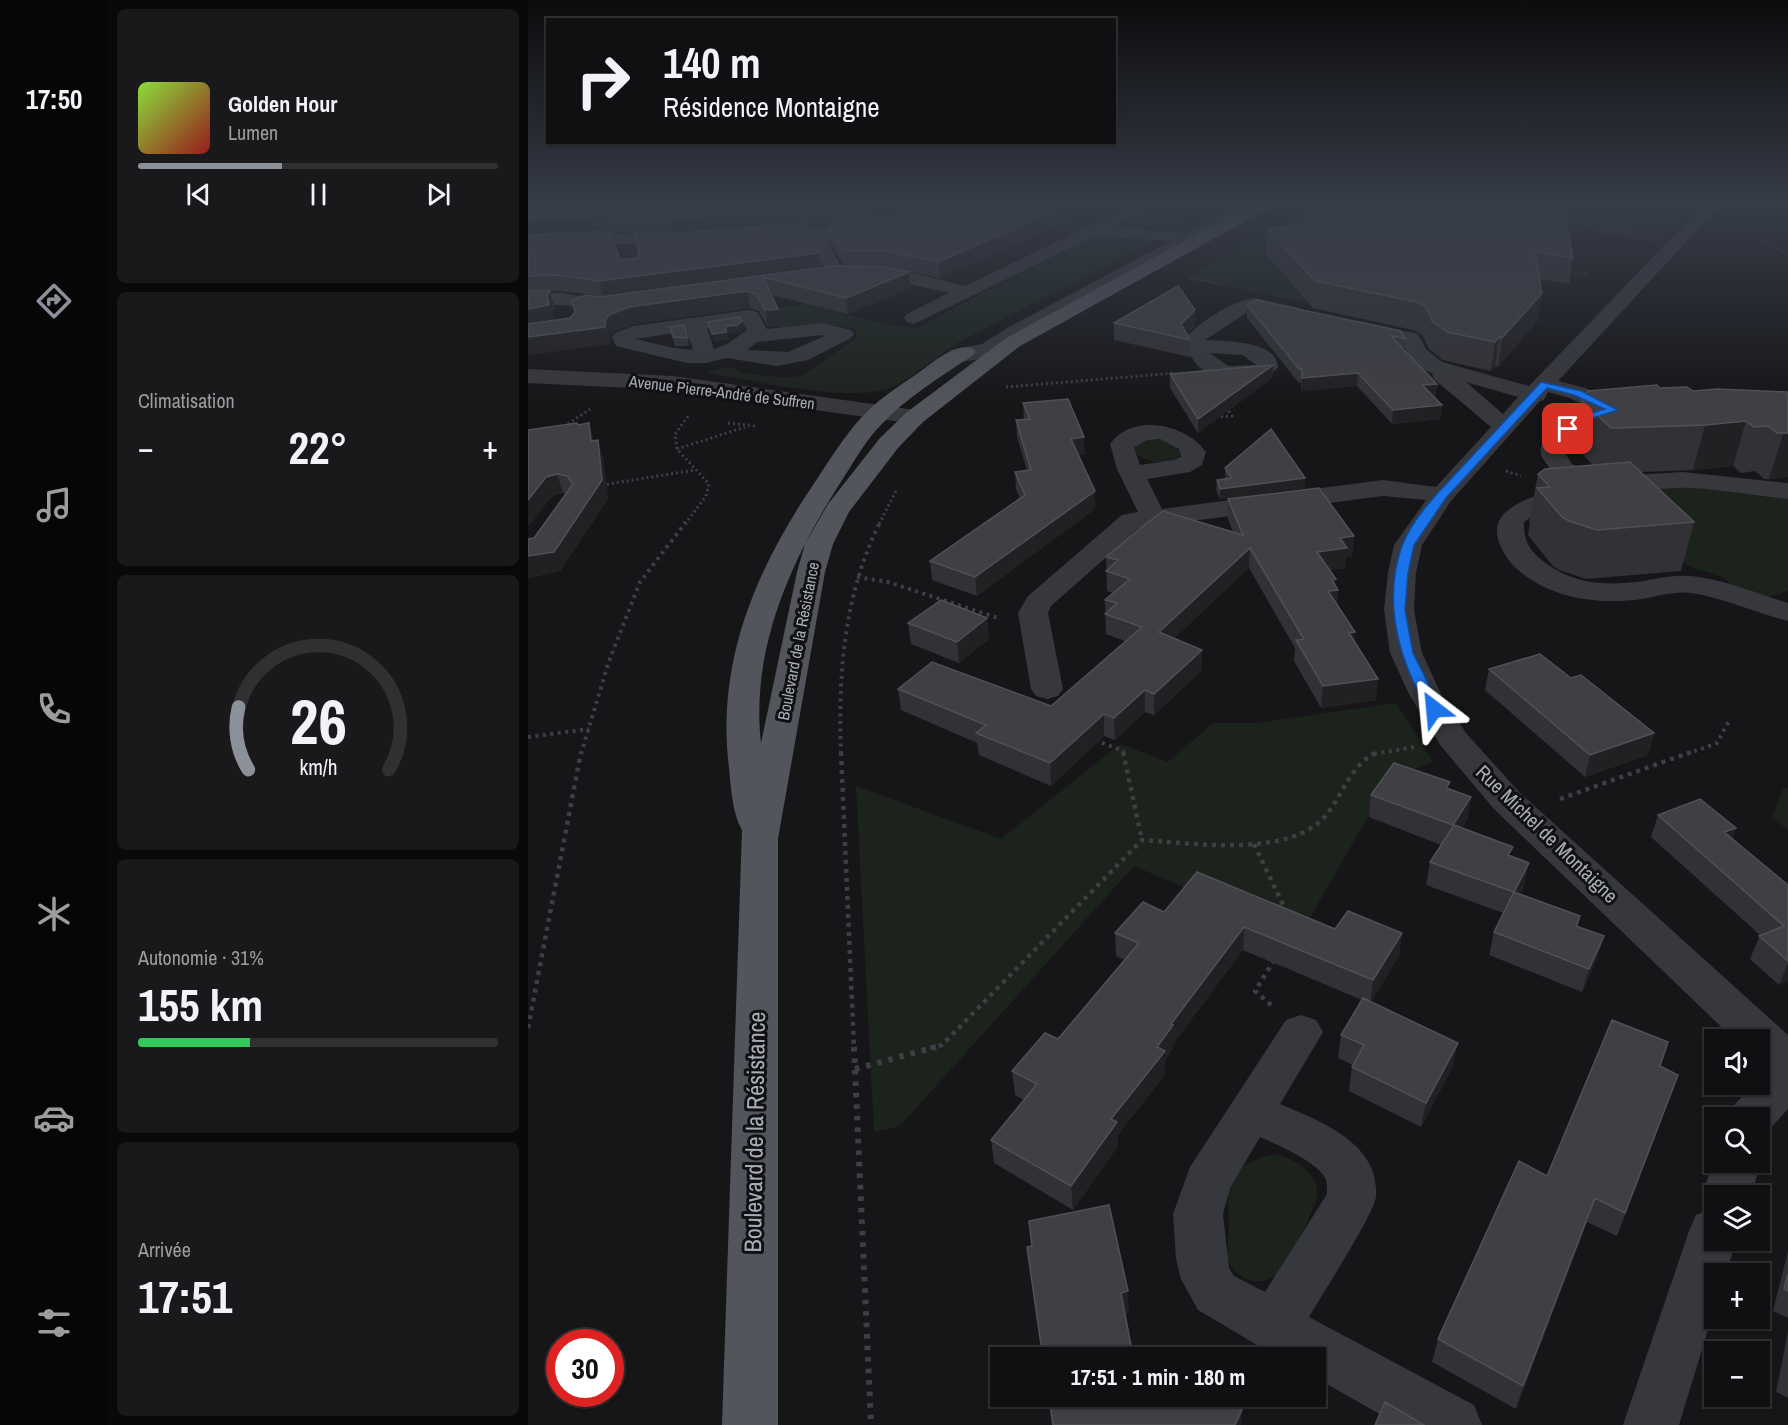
<!DOCTYPE html>
<html lang="fr">
<meta charset="utf-8">
<style>
:root{--surface:#101012;--page:#19191b;--text:#f1f3f6;--muted:#9c9d9f;--line:#303032;--accent:#8c9099}
body{margin:0;font-family:"Archivo Narrow",sans-serif;background:var(--page);color:var(--text);height:100vh;display:flex;flex-direction:column;font-size:22px;white-space:nowrap}
*{box-sizing:border-box;margin:0}
p{font-size:20px;color:var(--muted)}
.icon{flex:none;width:33px;height:33px;fill:none;stroke:currentColor;stroke-width:2;stroke-linecap:round;stroke-linejoin:round}
.map{position:relative;flex:1;overflow:hidden}
.drawer{display:flex;flex-direction:column;gap:9px;padding:9px;background:#09090a;width:420px}
.drawer>*{flex:none}
.banner{position:absolute;left:18px;top:18px;width:570px;height:126px;border-radius:0px;box-shadow:0 2px 4px #0004,0 0 0 2px var(--line);background:#101012;color:var(--text);overflow:hidden}
.buttons{position:absolute;left:1176px;top:1029px;display:grid;gap:12px}
.buttons a{display:grid;place-items:center;width:66px;height:66px;border-radius:0px;background:var(--surface);box-shadow:0 2px 4px #0004,0 0 0 2px var(--line);font-size:30px}
.speed{position:absolute;left:18px;top:1329px;display:flex;gap:12px;font-size:30px;font-weight:700;text-align:center}
.speed>*{display:grid;place-content:center;width:78px;height:78px;border-radius:50%;background:var(--surface);box-shadow:0 2px 4px #0004,0 0 0 2px var(--line);line-height:1}
.speed .limit{border:9px solid #d22;background:#fff;color:#111}
.pin{position:absolute;display:grid;place-items:center;width:51px;height:51px;color:#fff;margin:-26px;border-radius:12px;box-shadow:0 3px 9px #0006}
.me{position:absolute;width:66px;margin:-33px;rotate:331deg;stroke-linejoin:round;filter:drop-shadow(0 0 4px #0008)}
.turn{display:flex;align-items:center;gap:21px;height:126px;padding:0 18px;font-size:27px}
.turn .icon{width:78px;height:78px;stroke-width:2.5}
.turn b{display:block;font-size:42px;line-height:51px}
.big{font-size:45px;font-weight:800;line-height:1.1}
.drawer .tile{flex:1;display:flex;flex-direction:column;justify-content:center;gap:9px;min-width:0;padding:0 21px;border-radius:9px;background:var(--page)}
.drawer .dial{align-items:center;gap:0}
.dial svg{height:156px;overflow:visible;fill:none;stroke:var(--line);stroke-width:7;stroke-linecap:round;text-anchor:middle}
.dial text{fill:var(--text);stroke:none}
.song{display:flex;align-items:center;gap:18px}
.cover{width:72px;height:72px;border-radius:9px;background:linear-gradient(135deg,hsl(90 70% 55%),hsl(0 70% 35%))}
.played{height:6px;border-radius:3px;background:linear-gradient(90deg,var(--accent) 40%,var(--line) 40%)}
.keys{display:flex;justify-content:space-around;direction:ltr}
.heat{display:flex;justify-content:space-between;align-items:center;font-size:33px;direction:ltr}
.charge{height:9px;border-radius:4px;background:linear-gradient(90deg,#34c759 31%,var(--line) 0)}
.trip{position:absolute;left:462px;top:1347px;width:336px;height:60px;border-radius:0px;background:var(--surface);box-shadow:0 2px 4px #0004,0 0 0 2px var(--line);font-weight:800;line-height:60px;text-align:center}
main{display:flex;flex:1;min-height:0}
.tabs{display:flex;flex-direction:column;width:108px;justify-content:space-around;align-items:center;background:#060607;color:var(--muted)}
.tabs .icon{width:42px;height:42px}
.tabs .selected{color:var(--accent)}
.tabs b{font-size:27px;color:var(--text)}
.map>svg:first-child{display:block}
</style>
<main>
<nav class="tabs">
<b>17:50</b>
<svg class="icon selected" aria-label="directions" viewBox="0 0 24 24"><path d="M12 3l9 9-9 9-9-9zM9 14v-3h6M13 9l2 2-2 2"/></svg>
<svg class="icon" aria-label="music" viewBox="0 0 24 24"><path d="M9 18V5l10-2v13"/><circle cx="6" cy="18" r="3"/><circle cx="16" cy="16" r="3"/></svg>
<svg class="icon" aria-label="phone" viewBox="0 0 24 24"><path d="M5 4h4l2 5-3 2q2 4 5 5l2-3 5 2v4C11 20 4 13 5 4z"/></svg>
<svg class="icon" aria-label="climate" viewBox="0 0 24 24"><path d="M12 3v18M4 7l16 10M4 17L20 7"/></svg>
<svg class="icon" aria-label="car" viewBox="0 0 24 24"><path d="M5 17H2v-5l4-1 3-4h7l3 4 3 1v5h-3M9 17h6M6 11h13"/><circle cx="7" cy="17" r="2"/><circle cx="17" cy="17" r="2"/></svg>
<svg class="icon" aria-label="filters" viewBox="0 0 24 24"><path d="M4 7h16M4 17h16"/><circle cx="9" cy="7" r="2"/><circle cx="15" cy="17" r="2"/></svg>
</nav>
<section class="drawer">
<div class="tile">
<div class="song"><i class="cover"></i><div><b>Golden Hour</b><p>Lumen</p></div></div>
<div class="played"></div>
<div class="keys"><svg class="icon" aria-label="previous" viewBox="0 0 24 24"><path d="M18 5L8 12l10 7zM5 5v14"/></svg><svg class="icon" aria-label="pause" viewBox="0 0 24 24"><path d="M8 5v14M16 5v14"/></svg><svg class="icon" aria-label="next" viewBox="0 0 24 24"><path d="M6 5l10 7-10 7zM19 5v14"/></svg></div>
</div>
<div class="tile"><p>Climatisation</p>
<div class="heat"><a>−</a><b class="big">22°</b><a>+</a></div>
</div>
<div class="tile dial"><svg viewBox="0 0 100 80">
<path d="M14 69A42 42 0 1 1 86 69"/>
<path d="M14 69A42 42 0 0 1 9 37" stroke="#8c9099"/>
<text x="50" y="56" font-size="32" font-weight="700">26</text>
<text x="50" y="72" font-size="11">km/h</text>
</svg></div>
<div class="tile"><p>Autonomie · 31%</p><b class="big">155 km</b><div class="charge"></div></div>
<div class="tile"><p>Arrivée</p><b class="big">17:51</b></div>
</section>
<div class="map">
<svg width="1260" height="1425" viewBox="0 0 1260 1425">
<rect width="100%" height="100%" fill="#161618"/>
<path fill="#222225" d="M857,204H1166L1129,242L1053,230L942,225Z"/>
<path fill="#1c231d" d="M630,204H697L648,228H586L585,226Z
M785,204H850L738,254L752,271L764,269L799,307L657,278Z
M579,234L629,239L433,341C411,354 391,373 369,385C331,406 224,380 179,373L193,368H207L210,372L254,378L274,376L330,337L326,328L289,323L253,328L243,308L279,304L355,324L390,328L467,286L554,243L553,240Z
M619,439C632,439 649,439 652,455C641,467 612,464 606,448L607,445Z
M1157,486L1207,491L1242,498L1260,497V590C1244,601 1224,594 1206,590C1195,568 1172,576 1155,562C1146,554 1128,504 1122,490Z
M868,703L905,762L862,778L779,923L756,930L606,866L372,1126L346,1132L328,786L473,839L592,744L640,762L685,723H728Z
M1260,788V830L1244,817L1255,789Z
M749,1154C767,1160 792,1173 789,1197C788,1206 758,1267 750,1274C744,1279 733,1282 725,1281C716,1280 703,1271 701,1262C698,1251 701,1237 701,1226C701,1214 699,1200 701,1189C706,1167 729,1156 749,1154Z"/>
<g fill="none" stroke-linecap="round" stroke-linejoin="round">
<path stroke="#3d3f44" stroke-width="2" stroke-dasharray="1.5 2" stroke-linecap="butt" d="M1040,222L1052,211L1054,204
M1206,223L1260,254
M1059,225L1104,232
M1039,273L1059,274
M663,278L693,284"/>
<path stroke="#3d3f44" stroke-width="3" stroke-dasharray="2 3" stroke-linecap="butt" d="M478,387L647,373
M688,417L704,416L699,408
M200,423L228,426
M36,427L62,409
M149,449L217,427
M978,471L993,476
M74,485L167,470
M157,524L178,496L181,484L149,449L147,434L161,415
M351,524L368,491"/>
<path stroke="#3d3f44" stroke-width="4" stroke-dasharray="3 4.5" stroke-linecap="butt" d="M329,577L360,582L470,618
M0,737L61,729
M567,740L595,751L596,754
M53,754L81,661L112,582L158,522
M313,754C310,673 316,595 352,522
M846,754L886,747
M1159,754L1189,743L1202,719"/>
<path stroke="#3d3f44" stroke-width="4.5" stroke-dasharray="4 5" stroke-linecap="butt" d="M313,752L326,1048
M595,752L614,840
M1032,799L1163,752
M726,844L758,911
M743,1005L727,991L747,959
M0,1028L53,752
M402,1048L414,1045L614,840C664,843 764,859 799,814C815,794 824,762 850,752"/>
<path stroke="#3d3f44" stroke-width="6" stroke-dasharray="4.5 7" stroke-linecap="butt" d="M326,1047L343,1425
M327,1069L408,1047"/>
<path fill="#37383d" fill-rule="evenodd" d="M607,204H627L625,207L586,227L657,233L712,204H732L730,207L495,335C475,349 449,366 423,360L420,355L423,350L454,344L481,327L643,241L567,236L386,324L379,322L376,318L379,314L421,293L359,279L332,276L330,272L332,268L359,267L437,286Z
M1176,204H1193L1030,381L1057,388L1096,405L1100,410L1096,415C1078,419 1038,429 1037,453L1044,464L1066,474L1104,475L1155,472L1260,483V499C1228,496 1197,490 1165,488C1124,486 1048,504 1021,467C1016,461 1011,455 1013,447C1020,428 1045,414 1063,408L1041,398L1020,392L1016,400L1012,401L923,501L894,545L888,573L886,610L894,653L913,694L938,733L992,793L1260,1035V1109L1239,1132L1232,1135V1118H1200L1207,1104L1226,1084H1232L1234,1076L1241,1072L1232,1063V1040H1207L966,809L913,746L881,694L862,653L856,610L860,573L866,545L898,500L855,496L611,528L523,606L520,613L535,689L530,696L519,699L508,696L503,689L490,613L500,596L594,515L610,512L589,469L582,444C604,412 659,424 678,452L674,465L662,472L619,479L634,509L855,480L908,487L963,427L906,379L904,373C890,369 880,355 874,342L825,331L822,327L825,323L832,321L890,334L898,349L914,362L1001,386ZM938,382L990,397L975,414ZM632,439L651,449L653,457L646,460L612,465L606,447L619,440Z
M298,226L304,227L307,231L300,244L318,274L316,278H302L282,244L286,237L235,238L229,237L226,233L229,229L235,228Z
M75,233L151,236L157,237L160,241L157,245L151,246L75,243L0,248V238Z
M34,293L63,299L95,300L98,304L95,308C73,314 55,306 34,305C23,304 11,306 0,306V294Z
M727,298L771,308L774,312L771,316L764,318L723,310L677,340C695,341 749,340 750,367C737,385 692,383 676,371C666,364 660,352 655,341C667,324 706,300 727,298ZM682,353L715,355L728,365L700,366Z
M222,310L229,312L239,329L294,323L323,330L326,334L323,338L280,360L249,366L199,358L178,363H159L88,346L84,337L87,333L105,326ZM215,323L219,330L199,344L186,349L179,328ZM159,331L165,350L146,348L107,339ZM294,335L297,336L260,352L219,350L229,342Z
M0,369L145,376L387,410L395,412L399,417L395,422L387,424L145,390L0,383Z
M1047,485L1056,488L1060,493L1056,498L1007,514L996,522C995,542 1003,553 1019,564C1048,585 1081,586 1116,581C1131,578 1146,575 1162,576C1191,578 1231,594 1260,603V621C1228,613 1196,598 1163,593C1147,591 1130,596 1114,599C1070,605 1022,599 989,569C979,560 968,543 969,529C971,501 1024,491 1047,485Z
M773,1015L788,1020L795,1032L752,1104C792,1121 852,1143 848,1196C847,1213 793,1296 781,1317L946,1405L954,1425H871L788,1378V1358H751L670,1310L653,1279L648,1259L645,1214L662,1167L758,1020ZM732,1137C749,1145 791,1162 798,1180C799,1184 799,1190 799,1194L737,1292L706,1276L701,1268L695,1214L702,1188Z
M1186,1159V1162H1232V1159L1233,1162L1223,1196H1186V1240H1208L1198,1274H1186V1310L1151,1425H1095L1161,1231L1168,1215L1180,1210L1174,1196Z"/>
<path fill="#53555c" fill-rule="evenodd" d="M725,204H745L743,207L492,346L395,422L370,448L321,512L305,544L297,572L250,839V1425H194L214,830C204,813 203,787 201,768C188,661 228,569 287,482C301,461 315,438 332,419C348,401 369,387 389,374C404,363 426,343 444,348L448,352L444,356C412,377 379,397 353,425C338,440 327,460 316,477C265,556 222,647 233,743L269,572L277,544L300,504L352,438L379,412L478,338Z"/>
</g>
<path fill="#323236" fill-rule="evenodd" d="M0,204H543L544,218L412,278L359,267L316,266L303,244L300,229L318,222L280,224L282,238L293,268L381,272L383,288L320,314L243,295L250,309L253,325L240,327L231,311L222,308L105,324L85,332L82,336V344L0,355ZM276,224L204,229L244,225ZM75,231L109,233L110,254L108,258L92,260L88,246L35,233ZM20,291H34L73,296L42,318L25,321L24,312L27,308Z
M775,205L1045,258L1041,284L1012,279L1010,320L970,367L967,366L963,371L915,360L901,349L894,335L885,330L785,308L738,254L739,229L773,225Z
M719,305L878,339L876,350L909,384L907,397H906L914,405L912,419L864,424L829,386L773,391V383L770,382L719,318Z
M667,310V326L659,334L662,340V357L586,340V323Z
M142,327L160,338L161,346H147Z
M745,365L744,378L670,433L642,388V374Z
M1132,388L1165,391L1260,392V477L1241,479H1236L1227,471L1213,473L1205,466L1165,470L1113,472L1166,522L1153,571L1058,579L1031,570L1024,565L1000,535L1002,522L1001,521L1010,474L1065,465L1044,444L1053,400Z
M495,403L557,454L550,455L567,509L449,596L404,580L402,561L492,499L488,489L487,472L499,470L489,437L488,420L496,419Z
M61,423L65,441L75,458L80,499L32,571L0,578V539L6,538L38,493H35L24,496L0,527L50,425Z
M697,468L777,488L692,499L688,490L689,480L698,479L697,477Z
M700,499L826,536L824,556L818,557L817,568L802,570L807,585L810,590L809,604L827,632L826,641L848,700L793,708L766,661L767,648L721,568L646,638L674,650L673,671L626,715L617,712L587,740L576,736L523,786L451,755L449,743L373,710L370,689L523,706L597,641L578,634L577,600L585,593L579,591L578,557L705,532L700,519Z
M459,618L461,639L431,663L383,644L380,623Z
M961,669L1043,678L1126,733L1120,755L1057,777L957,690Z
M921,789L943,797L939,820L934,828L983,856L996,886L992,894L1052,916L1050,927L1076,936L1069,959L1054,992L961,955L966,932L975,913L898,885L902,862L913,845L841,817L843,795Z
M1130,815L1208,828L1204,839L1260,885V981L1251,985L1222,959L1232,935L1123,837Z
M636,912L807,929L874,933L871,956L843,1002L925,1066L893,1127L821,1091L824,1067L825,1065L810,1058L813,1035L834,1000L715,950L645,1044V1048L637,1060V1074L590,1135V1146L545,1210L466,1163L463,1140L496,1100L487,1095L484,1071L530,1039L597,960L588,956L587,933Z
M1140,1042L1132,1066L1150,1075L1089,1236L1059,1222L988,1409L904,1362L910,1339Z
M501,1221L601,1313L597,1314L605,1356L615,1358H514L499,1247L504,1246Z
M1260,1251V1318L1245,1311Z
M1260,1332V1398L1248,1392Z
M520,1396H692L713,1425H524Z"/>
<path fill="#212124" d="M358,204H367L368,217L341,222L339,207Z
M543,204L544,218L412,278L410,262Z
M241,210L244,225L147,235L144,220Z
M71,216L75,231L0,236V221Z
M280,223L282,238L278,230Z
M84,231L88,246L87,250L83,234Z
M291,253L293,268L75,297L71,281Z
M381,272L383,288L320,314L318,298Z
M22,291L27,308L24,312L25,322L0,326V309L19,296Z
M219,291L222,308L105,324L85,332L82,336V344L0,355V337L78,319L81,315L101,307Z
M1014,293L1010,320L970,367L974,338Z
M250,309L253,325L240,327L237,310Z
M667,310V326L655,339L653,324Z
M214,321L216,329L211,333L199,334L200,340L186,342L184,334L198,326Z
M971,337L967,366L963,371L967,342Z
M745,365L744,378L670,433V419Z
M830,373L829,386L773,391L774,378Z
M909,384L907,397L892,398L894,385Z
M914,405L912,419L864,424L865,410Z
M1218,421L1205,466L1165,470L1177,425Z
M61,423L66,441H63Z
M1260,433V477L1241,479L1255,434Z
M556,437L557,454L544,456L543,439Z
M70,440L75,458L80,499L32,571L0,578V556L26,552Z
M29,474L35,493L24,496L0,527V500L18,477Z
M777,478V488L692,499V489Z
M567,491V509L449,596L447,577Z
M826,536L824,556L818,557L817,568L787,572L789,552L812,538Z
M722,548L721,568L631,653V632Z
M808,579L807,590H810L808,610L800,591L804,580Z
M459,618L461,639L431,663L429,642Z
M827,632L825,653L821,633Z
M674,650L673,671L626,715V694Z
M850,679L848,700L793,708L795,686Z
M617,690V712L587,740L586,718Z
M576,714V736L523,786L522,763Z
M1126,733L1120,755L1057,777L1062,755Z
M943,797L939,820L921,848L925,825Z
M1208,828L1200,850L1196,832Z
M1001,863L996,886L981,915L986,892Z
M716,927L715,950L645,1044V1048L637,1060V1074L590,1135V1146L545,1210L543,1186L583,1119L643,1024Z
M874,933L871,956L842,1004L845,980Z
M1076,936L1069,959L1054,992L1061,969Z
M1260,963V981L1251,985Z
M930,1043L925,1066L893,1127L898,1103Z
M1067,1198L1059,1222L988,1409L995,1386Z
M600,1291L601,1313L593,1316V1293Z
M714,1410L713,1425H707Z"/>
<path fill="#3f3f44" stroke="#4f5156" stroke-width="1.5" d="M0,204H358L339,207L241,210L144,220L71,216L0,221Z
M373,204H543L410,262L357,251L314,250L300,229L303,223L339,221L373,215L376,208Z
M780,204H1035L1045,258L1007,252L1014,293L974,338L971,337L967,342L919,332L904,321L898,307L889,302L787,281L739,229L806,220L775,205Z
M280,223L278,230L291,253L71,281L30,275L0,276V235L84,231L83,234L92,260L108,258L111,253L106,235L109,232L152,233Z
M307,266L357,267L381,272L318,298L235,277L250,309L237,310L228,294L219,291L101,307L81,315L78,319L77,327L0,337V324L42,318L47,312L44,300L58,295L71,297Z
M650,286L667,310L653,324L662,340L586,323Z
M0,291H22L19,296L21,305L0,309Z
M728,300L872,331L878,339L863,336L909,384L894,385L914,405L865,410L830,373L774,378V369H771L719,305Z
M212,317L214,321L209,325L198,326V332L184,334L180,322Z
M156,325L160,338L145,337L142,327Z
M745,365L670,419L642,374Z
M1129,385L1132,388L1159,387L1165,391L1190,389L1260,392V433H1249L1240,426L1226,427L1218,421L1177,425L1087,428H1083L1053,400L1060,391Z
M540,399L556,437L543,439L567,491L447,577L402,561L497,495L487,472L503,470L488,420L502,419L495,403Z
M49,423L50,425L61,423L63,441L70,440L74,480L26,552L0,556V539L6,538L45,484L39,476L29,474L18,477L0,500V430Z
M743,429L777,478L692,489L689,480L704,478L697,468Z
M1102,462L1166,522L1069,530L1041,521L1034,517L1009,488L1022,487L1010,474L1017,469Z
M791,488L826,536L812,538L819,548L789,552L808,579L804,580L810,590L800,591L827,632L821,633L850,679L795,686L768,640L776,639L722,548L631,632L674,650L626,694L617,690L586,718L576,714L522,763L448,733L458,725L370,689L404,662L523,706L614,627L577,614L589,603L577,600L602,579L578,571L590,560L578,557L614,527L635,511L715,535L700,499Z
M413,600L459,618L429,642L380,623Z
M1012,654L1043,678L1053,675L1126,733L1062,755L961,669Z
M866,763L922,782L918,788L943,797L925,825L843,795Z
M1172,799L1208,828L1196,832L1260,885V961L1231,936L1256,926L1130,815Z
M926,825L985,847L980,855L1001,863L986,892L902,862Z
M669,872L807,929L820,911L874,933L845,980L716,927L643,1024L645,1025L629,1047L637,1051L583,1119L589,1122L543,1186L463,1140L509,1084L484,1071L517,1033L530,1039L611,943L587,933L615,902L636,912Z
M986,892L1052,916L1048,926L1076,936L1061,969L966,932Z
M835,998L930,1043L898,1103L824,1067L836,1045L813,1035Z
M1084,1020L1140,1042L1132,1066L1150,1075L1097,1213L1067,1198L995,1386L910,1339L991,1161L1019,1176Z
M581,1205L600,1291L593,1293L605,1356L615,1354V1358H515L499,1247L504,1246L501,1221Z
M1260,1274V1291L1256,1289Z
M521,1396H692L714,1410L707,1425H525Z
M857,1402L896,1425H847Z"/>
<linearGradient id="sky" x2="0" y2="1"><stop stop-color="#0c0c0d"/><stop offset="0.51" stop-color="#363c48"/><stop offset="1" stop-color="#363c48" stop-opacity="0"/></linearGradient>
<rect width="1260" height="403" fill="url(#sky)"/>
<path fill="#1a73e8" stroke="#114b97" stroke-width="1.5" d="M1013,382L1053,391L1090,410L1062,419L1044,431H1037V427L1056,415L1077,409L1046,395L1019,388L918,498L886,545L880,573L877,610L885,653L913,709L911,712H902C871,663 854,602 874,546C885,516 914,489 935,466C961,438 987,410 1013,382Z"/>
<g text-anchor="middle" stroke-width="6" stroke-linejoin="round" paint-order="stroke">
<g font-size="16" fill="#a8adb8" stroke="#111113">
<text transform="translate(194 392) rotate(7)" y="6">Avenue Pierre-André de Suffren</text>
<text transform="translate(270 641) rotate(-79)" y="6">Boulevard de la Résistance</text>
</g>
<g font-size="20" fill="#a8adb8" stroke="#111113">
<text transform="translate(1019 834) rotate(44)" y="7">Rue Michel de Montaigne</text>
</g>
<g font-size="24" fill="#a8adb8" stroke="#111113">
<text transform="translate(227 1132) rotate(-89)" y="8">Boulevard de la Résistance</text>
</g>
</g>
</svg>
<div class="buttons">
<a><svg class="icon" aria-label="sound" viewBox="0 0 24 24"><path d="M4 9h4l5-4v14l-5-4H4zM17 9q2 3 0 6"/></svg></a>
<a><svg class="icon" aria-label="search" viewBox="0 0 24 24"><circle cx="10" cy="10" r="6"/><path d="M15 15l6 6"/></svg></a>
<a><svg class="icon" aria-label="layers" viewBox="0 0 24 24"><path d="M12 4l9 5-9 5-9-5zM3 14l9 5 9-5"/></svg></a>
<a>+</a>
<a>−</a>
</div>
<div class="speed"><div class="limit">30</div></div>
<div class="pin" style="left:1040px;top:429px;background:#d93025"><svg class="icon" aria-label="arrive" viewBox="0 0 24 24"><path d="M6 21V4h12l-3 4 3 4H6"/></svg></div>
<svg class="me" style="left:906px;top:709px" viewBox="-20 -20 40 40"><path d="M0-17L14 15 0 8-14 15z" fill="#1a73e8" stroke="#fff" stroke-width="4"/></svg>
<div class="trip">17:51 · 1 min · 180 m</div>
<div class="banner">
<div class="turn"><svg class="icon" aria-label="right" viewBox="0 0 24 24"><path d="M7 20v-9h11M14 6l5 5-5 5"/></svg><div><b>140 m</b>Résidence Montaigne</div></div>
</div>
</div>
</main>
